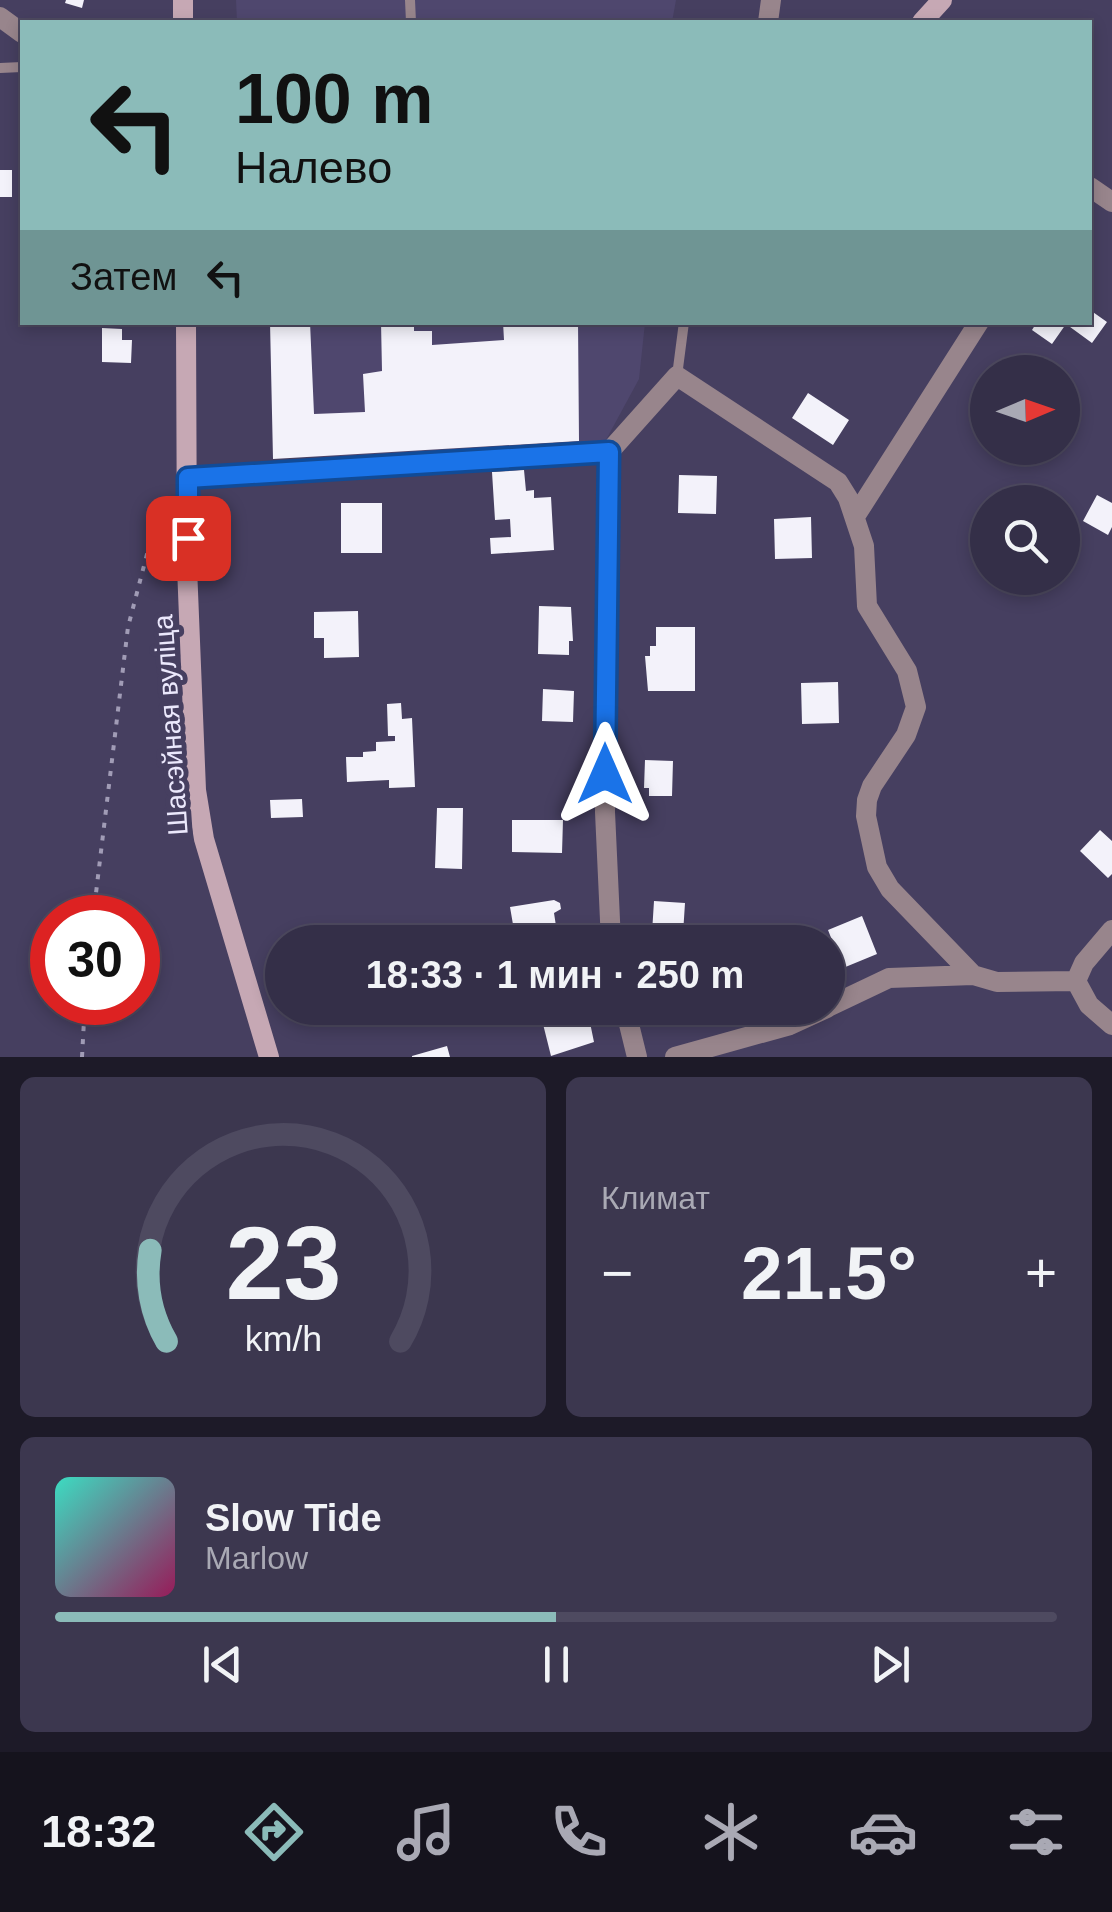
<!DOCTYPE html>
<html lang="ru">
<meta charset="utf-8">
<style>
:root{--surface:#342f48;--page:#3c374f;--text:#f1f3f6;--muted:#a9a9b4;--line:#4e4a60;--accent:#8bbbb9}
body{margin:0;font-family:Arial,sans-serif;background:var(--page);color:var(--text);height:100vh;display:flex;flex-direction:column;font-size:38px;white-space:nowrap}
*{box-sizing:border-box;margin:0}
p{font-size:32px;color:var(--muted)}
.icon{flex:none;width:55px;height:55px;fill:none;stroke:currentColor;stroke-width:2;stroke-linecap:round;stroke-linejoin:round}
.map{position:relative;height:1057px;overflow:hidden}
.drawer{display:flex;flex-direction:column;gap:20px;padding:20px;background:#1d1a28;flex:1}
.drawer>*{flex:none}
.banner{position:absolute;left:20px;top:20px;width:1072px;height:305px;border-radius:0px;box-shadow:0 5px 15px #0003,0 0 0 2px var(--line);background:#8bbbb9;color:#111;overflow:hidden}
.needle{width:65px;rotate:88deg}
.controls{position:absolute;left:970px;top:355px;display:grid;gap:20px}
.controls a{display:grid;place-items:center;width:110px;height:110px;border-radius:50%;background:var(--surface);box-shadow:0 5px 15px #0003,0 0 0 2px var(--line);font-size:50px}
.speed{position:absolute;left:30px;top:895px;display:flex;gap:20px;font-size:50px;font-weight:700;text-align:center}
.speed>*{display:grid;place-content:center;width:130px;height:130px;border-radius:50%;background:var(--surface);box-shadow:0 5px 15px #0003,0 0 0 2px var(--line);line-height:1}
.speed .limit{border:15px solid #d22;background:#fff;color:#111}
.pin{position:absolute;display:grid;place-items:center;width:85px;height:85px;color:#fff;margin:-42px;border-radius:20px;box-shadow:0 5px 15px #0006}
.me{position:absolute;width:110px;margin:-55px;rotate:0deg;stroke-linejoin:round;filter:drop-shadow(0 0 8px #0008)}
.turn{display:flex;align-items:center;gap:35px;height:210px;padding:0 50px;font-size:45px}
.turn .icon{width:130px;height:130px;stroke-width:2.5}
.turn b{display:block;font-size:70px;line-height:85px}
.then{display:flex;align-items:center;height:95px;padding:0 50px;background:#0003;gap:20px;font-size:38px}
.big{font-size:75px;font-weight:700;line-height:1.1}
.drawer .tile{flex:1;display:flex;flex-direction:column;justify-content:center;gap:15px;min-width:0;padding:0 35px;border-radius:15px;background:var(--page)}
.drawer .dial{align-items:center;gap:0}
.dial svg{height:260px;overflow:visible;fill:none;stroke:var(--line);stroke-width:7;stroke-linecap:round;text-anchor:middle}
.dial text{fill:var(--text);stroke:none}
.song{display:flex;align-items:center;gap:30px}
.cover{width:120px;height:120px;border-radius:15px;background:linear-gradient(135deg,hsl(170 70% 55%),hsl(330 70% 35%))}
.played{height:10px;border-radius:5px;background:linear-gradient(90deg,var(--accent) 50%,var(--line) 50%)}
.keys{display:flex;justify-content:space-around;direction:ltr}
.heat{display:flex;justify-content:space-between;align-items:center;font-size:55px;direction:ltr}
.drawer .tiles{flex:1;display:grid;gap:20px;grid-template-columns:1fr 1fr}
.tile:last-child{grid-column:span 2}
.trip{position:absolute;left:265px;top:925px;width:580px;height:100px;border-radius:50px;background:var(--surface);box-shadow:0 5px 15px #0003,0 0 0 2px var(--line);font-weight:700;line-height:100px;text-align:center}
.tab-bar{display:flex;height:160px;justify-content:space-around;align-items:center;background:#15131d;color:var(--muted)}
.tab-bar .icon{width:70px;height:70px}
.tab-bar .on{color:var(--accent)}
.tab-bar b{font-size:45px;color:var(--text)}
.map>svg:first-child{display:block}
</style>
<div class="map">
<svg width="1112" height="1057" viewBox="0 0 1112 1057">
<rect width="100%" height="100%" fill="#463f60"/>
<path fill="#4f476e" d="M236,0H676L672,22H237Z
M273,323H645L639,379L601,449L276,458Z"/>
<path fill="#f3f2fa" d="M66,0H84L82,8L65,3Z
M0,170H12V197H0Z
M1090,310L1107,322L1092,343L1066,324L1052,344L1032,330L1037,322H1090Z
M270,322H310L314,414L365,412L363,374L382,371L381,322H414V331H432V345L504,340L503,322H578L579,441L273,459Z
M102,328L122,329V340H132L131,363L102,362Z
M808,393L849,420L833,445L792,418Z
M524,470L526,491L534,490V498L551,497L554,550L491,554L490,538L511,537L510,519L495,520L492,472Z
M679,475L717,476L716,514L678,513Z
M1097,495L1112,503V527L1108,535L1083,521Z
M341,503H382V553H341Z
M811,517L812,558L775,559L774,519Z
M539,606L571,607L573,641H569V655L538,654Z
M358,611L359,657L324,658V638H314V612Z
M656,627H695V691H648L645,656H650V646H656Z
M838,682L839,723L802,724L801,683Z
M543,689L574,691L573,722L542,721Z
M401,703L402,719L412,718L415,787L389,788V780L347,782L346,757H363V752L376,751V742L395,741V736H388L387,704Z
M645,760L673,761L672,796H649V788H644Z
M302,799L303,817L271,818L270,800Z
M437,808H463L462,869L435,868Z
M512,820H563L562,853L512,852Z
M1100,830L1112,841V874L1108,878L1080,851Z
M554,900L560,903L561,909L554,913L558,939L516,942L510,907Z
M654,901L685,903L683,934L652,933Z
M862,916L877,954L843,968L828,930Z
M385,936L386,942H357V940Z
M549,1008H587L594,1042L551,1056L541,1016L550,1013Z
M447,1046L450,1057H412V1056Z"/>
<g fill="none" stroke-linecap="round" stroke-linejoin="round">
<path stroke="#a19cb6" stroke-width="4" stroke-dasharray="5 8" stroke-linecap="butt" d="M93,918L128,627L152,535L164,516
M82,1057L85,1002"/>
<path stroke="#98858c" stroke-width="10" d="M410,0L411,22
M0,68L22,67
M677,376L684,322"/>
<path stroke="#98858c" stroke-width="20" d="M0,17L22,33
M768,22L771,0
M1090,187L1112,202
M609,452L605,812L611,942
M189,478L609,452L677,376L838,482L848,498L864,546L867,606L907,671L916,707L906,735L872,786L867,800L866,816L877,867L890,889L973,975
M856,515L979,322
M1076,981L1084,963L1112,930
M1076,981L1089,1005L1112,1025
M828,1007L889,978L973,975L997,982L1076,981
M625,1008L637,1057
M675,1057L790,1025L827,1008"/>
<path stroke="#c6a8b4" stroke-width="20" d="M183,0V22
M922,22L942,0
M186,322L187,567L196,790L204,839L269,1057"/>
</g>
<g fill="none" stroke-linecap="round" stroke-linejoin="round">
<defs>
<path id="route" d="M188,538V478L609,452L605,774"/>
</defs>
<use href="#route" stroke="#114b97" stroke-width="25"/>
<use href="#route" stroke="#1a73e8" stroke-width="18"/>
</g>
<g text-anchor="middle" stroke-width="10" stroke-linejoin="round" paint-order="stroke">
<g font-size="28" fill="#ebe8fc" stroke="#463f60">
<text transform="translate(170 725) rotate(-94)" y="10">Шасэйная вуліца</text>
</g>
</g>
</svg>
<div class="controls">
<a><svg class="needle" viewBox="-14 -14 28 28"><path d="M0-13l5 13h-10z" fill="#e53935"/><path d="M0 13l5-13h-10z" fill="#a9a9b4"/></svg></a>
<a><svg class="icon" aria-label="search" viewBox="0 0 24 24"><circle cx="10" cy="10" r="6"/><path d="M15 15l6 6"/></svg></a>
</div>
<div class="speed"><div class="limit">30</div></div>
<div class="pin" style="left:188px;top:538px;background:#d93025"><svg class="icon" aria-label="arrive" viewBox="0 0 24 24"><path d="M6 21V4h12l-3 4 3 4H6"/></svg></div>
<svg class="me" style="left:605px;top:774px" viewBox="-20 -20 40 40"><path d="M0-17L14 15 0 8-14 15z" fill="#1a73e8" stroke="#fff" stroke-width="4"/></svg>
<div class="trip">18:33 · 1 мин · 250 m</div>
<div class="banner">
<div class="turn"><svg class="icon" aria-label="left" viewBox="0 0 24 24"><path d="M17 20v-9H6M10 6l-5 5 5 5"/></svg><div><b>100 m</b>Налево</div></div>
<div class="then">Затем<svg class="icon" aria-label="left" viewBox="0 0 24 24"><path d="M17 20v-9H6M10 6l-5 5 5 5"/></svg></div>
</div>
</div>
<section class="drawer">
<div class="tiles">
<div class="tile dial"><svg viewBox="0 0 100 80">
<path d="M14 69A42 42 0 1 1 86 69"/>
<path d="M14 69A42 42 0 0 1 9 41" stroke="#8bbbb9"/>
<text x="50" y="56" font-size="32" font-weight="700">23</text>
<text x="50" y="72" font-size="11">km/h</text>
</svg></div>
<div class="tile"><p>Климат</p>
<div class="heat"><a>−</a><b class="big">21.5°</b><a>+</a></div>
</div>
<div class="tile">
<div class="song"><i class="cover"></i><div><b>Slow Tide</b><p>Marlow</p></div></div>
<div class="played"></div>
<div class="keys"><svg class="icon" aria-label="previous" viewBox="0 0 24 24"><path d="M18 5L8 12l10 7zM5 5v14"/></svg><svg class="icon" aria-label="pause" viewBox="0 0 24 24"><path d="M8 5v14M16 5v14"/></svg><svg class="icon" aria-label="next" viewBox="0 0 24 24"><path d="M6 5l10 7-10 7zM19 5v14"/></svg></div>
</div>
</div>
</section>
<nav class="tab-bar">
<b>18:32</b>
<svg class="icon on" aria-label="directions" viewBox="0 0 24 24"><path d="M12 3l9 9-9 9-9-9zM9 14v-3h6M13 9l2 2-2 2"/></svg>
<svg class="icon" aria-label="music" viewBox="0 0 24 24"><path d="M9 18V5l10-2v13"/><circle cx="6" cy="18" r="3"/><circle cx="16" cy="16" r="3"/></svg>
<svg class="icon" aria-label="phone" viewBox="0 0 24 24"><path d="M5 4h4l2 5-3 2q2 4 5 5l2-3 5 2v4C11 20 4 13 5 4z"/></svg>
<svg class="icon" aria-label="climate" viewBox="0 0 24 24"><path d="M12 3v18M4 7l16 10M4 17L20 7"/></svg>
<svg class="icon" aria-label="car" viewBox="0 0 24 24"><path d="M5 17H2v-5l4-1 3-4h7l3 4 3 1v5h-3M9 17h6M6 11h13"/><circle cx="7" cy="17" r="2"/><circle cx="17" cy="17" r="2"/></svg>
<svg class="icon" aria-label="filters" viewBox="0 0 24 24"><path d="M4 7h16M4 17h16"/><circle cx="9" cy="7" r="2"/><circle cx="15" cy="17" r="2"/></svg>
</nav>
